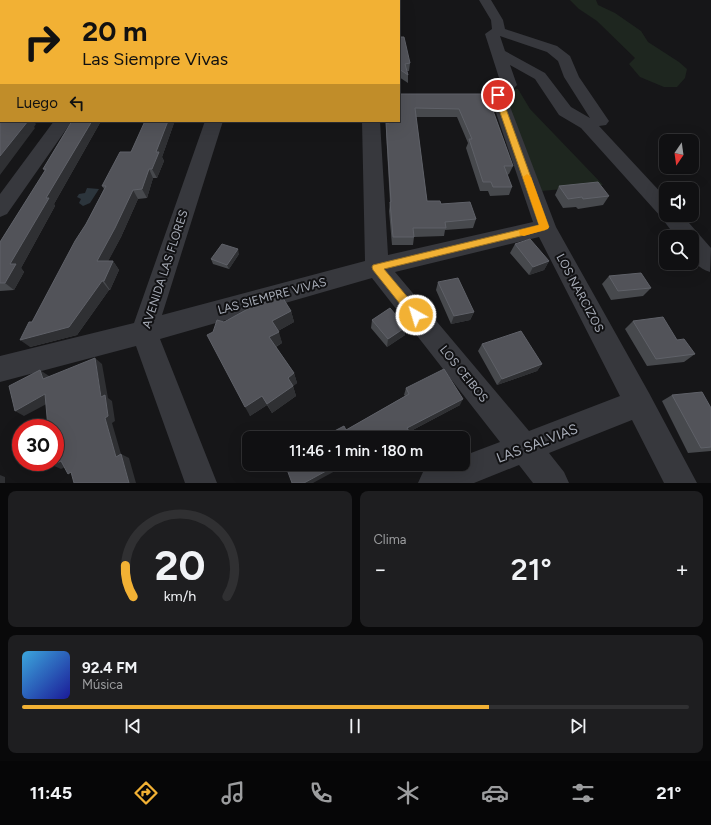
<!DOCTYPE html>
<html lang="es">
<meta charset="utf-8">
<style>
:root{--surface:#101012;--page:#1e1e20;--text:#f1f3f6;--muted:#9c9d9f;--line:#303032;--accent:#f2b134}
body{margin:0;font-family:Figtree,sans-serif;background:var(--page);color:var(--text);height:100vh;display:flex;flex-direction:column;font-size:15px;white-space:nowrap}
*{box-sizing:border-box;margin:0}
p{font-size:13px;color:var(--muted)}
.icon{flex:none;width:22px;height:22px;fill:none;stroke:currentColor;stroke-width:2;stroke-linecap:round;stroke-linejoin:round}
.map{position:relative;height:483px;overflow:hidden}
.sheet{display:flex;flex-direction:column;gap:8px;padding:8px;background:#09090a;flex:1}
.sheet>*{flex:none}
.guide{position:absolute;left:0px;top:0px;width:400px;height:122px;box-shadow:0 4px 16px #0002,0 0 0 1px var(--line);background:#f2b134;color:#111;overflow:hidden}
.needle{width:26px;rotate:193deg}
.controls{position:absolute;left:659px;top:134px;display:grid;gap:8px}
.controls a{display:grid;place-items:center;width:40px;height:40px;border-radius:8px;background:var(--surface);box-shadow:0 4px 16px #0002,0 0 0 1px var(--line);font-size:20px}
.speed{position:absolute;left:12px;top:419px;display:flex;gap:8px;font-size:20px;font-weight:700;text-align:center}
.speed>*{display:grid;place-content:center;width:52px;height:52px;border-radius:50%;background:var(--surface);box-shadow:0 4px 16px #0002,0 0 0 1px var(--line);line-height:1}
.speed .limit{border:6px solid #d22;background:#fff;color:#111}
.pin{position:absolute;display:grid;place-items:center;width:34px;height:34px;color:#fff;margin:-17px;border:2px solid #fff;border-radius:50%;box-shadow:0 1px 4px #0007}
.me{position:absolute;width:44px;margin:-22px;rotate:321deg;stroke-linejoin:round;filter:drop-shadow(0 0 3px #0008)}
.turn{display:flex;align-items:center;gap:14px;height:84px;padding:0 16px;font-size:18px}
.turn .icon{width:52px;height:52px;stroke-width:2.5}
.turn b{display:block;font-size:28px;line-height:34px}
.then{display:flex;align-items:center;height:38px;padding:0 16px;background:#0003;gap:8px;font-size:15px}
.big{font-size:30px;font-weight:600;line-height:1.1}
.sheet .card{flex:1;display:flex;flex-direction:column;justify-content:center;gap:6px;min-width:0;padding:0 14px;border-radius:8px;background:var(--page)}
.sheet .dial{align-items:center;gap:0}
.dial svg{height:104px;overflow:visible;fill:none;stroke:var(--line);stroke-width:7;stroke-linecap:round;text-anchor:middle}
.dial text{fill:var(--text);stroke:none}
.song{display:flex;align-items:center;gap:12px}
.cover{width:48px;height:48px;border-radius:6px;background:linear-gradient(135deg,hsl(200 70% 55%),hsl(240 70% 35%))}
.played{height:4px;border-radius:2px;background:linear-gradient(90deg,var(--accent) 70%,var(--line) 70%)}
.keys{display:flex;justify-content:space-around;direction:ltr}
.heat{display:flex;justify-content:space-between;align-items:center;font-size:22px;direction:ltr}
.sheet .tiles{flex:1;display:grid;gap:8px;grid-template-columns:1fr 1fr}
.card:last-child{grid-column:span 2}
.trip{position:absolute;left:242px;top:431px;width:228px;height:40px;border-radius:8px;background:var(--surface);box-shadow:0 4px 16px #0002,0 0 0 1px var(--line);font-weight:600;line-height:40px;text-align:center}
.dock{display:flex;height:64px;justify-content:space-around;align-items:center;background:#060607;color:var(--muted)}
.dock .icon{width:28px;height:28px}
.dock .on{color:var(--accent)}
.dock b{font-size:18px;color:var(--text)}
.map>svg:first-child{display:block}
</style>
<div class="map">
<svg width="711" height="483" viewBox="0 0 711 483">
<rect width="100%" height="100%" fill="#161618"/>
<path fill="#1e261f" d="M570,0H596L598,5L615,13L641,31L648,42L679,62L687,69L685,78L677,87H664L640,77L629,64L635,58L597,21L579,9Z
M501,89H518L530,109L603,185L542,191Z"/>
<path fill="#2c353c" d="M87,188L99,189L90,203L83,206L79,203L81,199L77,197L79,194L85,193Z"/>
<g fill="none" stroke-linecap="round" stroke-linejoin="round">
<path fill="#37383d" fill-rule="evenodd" d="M43,0H55V1H43Z
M123,0H135V1H123Z
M235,0H247L248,1H236Z
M479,0H491L503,20L505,29L557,46L570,56L579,77L609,121L606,125L599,126L666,198V215H682L711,248L710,272C691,266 692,254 692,237H676L661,217L581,128L559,115L535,79L510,65L517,85L506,96L556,227L649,393L697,483H664L632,420L549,453L564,472L569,483H533L519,465L474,483H418L423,472L442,464H463V456L500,442L372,278L160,339L217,483H185L136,346L0,382V356L134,323L205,121H223L162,315L365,261L362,121H380L388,255L533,222L490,95L501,84L485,34L492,29L491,20ZM500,36L547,52L558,61L564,77L590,118L571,107L545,73L505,51ZM539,237L620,396L529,431L395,272Z
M54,121H72L7,214L0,217V194Z"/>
</g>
<path fill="#47494d" d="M399,37L410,63L409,71H407L408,75V83L399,77Z
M399,94H487L513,166L509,174L507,175L512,187L509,195L490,196L488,191H480L466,148L468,143L457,117H416L427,201L441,204L476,219L473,228L445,230L444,236L414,237L413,245H392L389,211L390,203L386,132V123H388V121H399Z
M72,121H101L54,204L55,206L21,268L24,272L14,290L0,291V242L45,171L43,169Z
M174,123L162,157L164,161L157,178H153L147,198L138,199L121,237L108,261H113L119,270L110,290H109L77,335L30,347L32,322L86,224L104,189L102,186L131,152Z
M559,186L609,196L603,205L578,209L576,207L563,208L555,195Z
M515,244L549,261L544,270L529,275L510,253Z
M239,254L229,269L213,264L211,259Z
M609,276L651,288L643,296L611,300L602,284Z
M438,282L474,312L470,320L451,324L436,290Z
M256,301L291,311L294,322L278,331L282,343L276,347L294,373L297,383L293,386L296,396L272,413L267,405L250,416L224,322L257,305Z
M372,320L405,335L387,347L371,328Z
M633,321L677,340L695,354L684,362L647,366L625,329Z
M482,344L542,364L537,371L497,385L478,351Z
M406,388L460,405L409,432L346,430L405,396L404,395Z
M672,395L711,408V451L688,453L662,401Z"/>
<path fill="#2f3033" d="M357,0H386V1H356Z
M27,121H37L35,123L36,124L34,127L35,128L0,175V156Z
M92,121H101L54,204L55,206L21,268L24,272L14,290L5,283L10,264L46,198Z
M168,121H174V123L162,157L164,161L157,178L152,169L156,152Z
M149,169L153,178L147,198L142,189Z
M133,190L138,199L121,237L104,269L97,261Z
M238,249L239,254L229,269L227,265Z
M113,261L119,270L110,290L104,281Z
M549,261L544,270L529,275L533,267Z
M102,281L109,290L77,335L30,347L20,340Z
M291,311L294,322L276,332L272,321Z
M474,312L470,320L451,324L454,316Z
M406,327L405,335L387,347L388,339Z
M279,332L282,343L273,348L269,337Z
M95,358L102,364L108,398L112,401L115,421L112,423L123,461L116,457L105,418Z
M542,364L537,371L497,385L502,379Z
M40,370L49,376L51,385L43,379Z
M294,373L297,383L291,388L288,378Z
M293,386L296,396L272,413L267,404Z
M45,394L54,400L24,416L15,411Z
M262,396L267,405L250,416L245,407Z
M463,399L460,405L405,434L407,428Z
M121,454L129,458L136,483H129Z
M61,461L70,465L61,469L52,465Z
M339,464H348L313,483H304Z
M0,475L5,477V483H0Z"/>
<path fill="#525359" stroke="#5f6168" d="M17,0H44L43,1H17Z
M64,0H124L123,1H64Z
M143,0H210V1H143Z
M269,0H357L356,1H270Z
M399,37H404L410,63L405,64L408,75L399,69Z
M399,94H487L513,166H504L512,187H493L491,182H483L469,139H472L459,109L415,108L427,201H440L441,204L470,202L476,219L445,222L446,228H413L414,237H393L390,202H391L386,123H389V121H399Z
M0,115H1V121H28L0,156Z
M72,121H92L46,198H49L10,264H16L5,283H0V242L46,169H43Z
M145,121H168L156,152H159L152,169H149L142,189L133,190L115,228L97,261H113L104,281H102L69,327L20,340L29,322H32L75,241L86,224L106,186H102L120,152H131Z
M598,182L609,196L583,199L582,197L568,199L559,186Z
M530,239L549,261L533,267L515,244Z
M222,244L238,249L227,265L211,259Z
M641,273L651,288L618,291L609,276Z
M458,278L474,312L454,316L438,282Z
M281,295L291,311L272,321L279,332L269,337L294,373L288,378L293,386L267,404L262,396L245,407L207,335L213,332L217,320L224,322L257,304L256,301Z
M390,308L406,327L388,339L372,320Z
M663,317L677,340L684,339L695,354L656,359L633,321Z
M521,331L542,364L502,379L482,344Z
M95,358L101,397L105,395L108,416L105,418L116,457L121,454L129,483H74L71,472L68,474L61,461L52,465V462H55V428H48L45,394L15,411L9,386L40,370L43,379Z
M444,369L463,399L407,428L412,436L409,438H321L344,426L346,430L409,394L406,388Z
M702,392L711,408V447L701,448L672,395Z
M285,464H339L304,483H292Z"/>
<path fill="#f2b134" stroke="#9d7322" d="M498,93L501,95L549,227L545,230L384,269L420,312L421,315L420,319L416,320L412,319L373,270L372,267L373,265L539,225L494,95Z"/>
<path fill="#f59e0b" d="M527,174L531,177L549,227L548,229L524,236L520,235L519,232L520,230L539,225L523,177Z"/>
<g text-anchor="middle" stroke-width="4" stroke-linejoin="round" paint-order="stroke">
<g font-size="12" fill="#a8adb8" stroke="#111113">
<text transform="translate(165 269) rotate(-72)" y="4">AVENIDA LAS FLORES</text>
<text transform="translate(580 293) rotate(62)" y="4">LOS NARCIZOS</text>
<text transform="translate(272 296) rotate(-15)" y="4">LAS SIEMPRE VIVAS</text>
<text transform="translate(464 374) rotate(51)" y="4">LOS CEIBOS</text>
</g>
<g font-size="14" fill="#a8adb8" stroke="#111113">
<text transform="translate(537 443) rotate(-21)" y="5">LAS SALVIAS</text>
</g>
</g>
</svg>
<div class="controls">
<a><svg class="needle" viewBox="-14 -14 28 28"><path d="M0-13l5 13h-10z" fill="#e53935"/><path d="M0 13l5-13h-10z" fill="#9c9d9f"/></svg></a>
<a><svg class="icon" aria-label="sound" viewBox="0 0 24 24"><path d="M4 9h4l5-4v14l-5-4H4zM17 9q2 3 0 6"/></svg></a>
<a><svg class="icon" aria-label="search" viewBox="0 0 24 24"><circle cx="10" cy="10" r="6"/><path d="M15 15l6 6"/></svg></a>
</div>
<div class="speed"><div class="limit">30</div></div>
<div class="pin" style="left:498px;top:95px;background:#d93025"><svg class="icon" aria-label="arrive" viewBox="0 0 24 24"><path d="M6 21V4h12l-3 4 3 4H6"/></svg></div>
<svg class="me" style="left:416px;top:315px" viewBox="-20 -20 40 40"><circle r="17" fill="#f2b134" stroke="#fff" stroke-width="3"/><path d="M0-11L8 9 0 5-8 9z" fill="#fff"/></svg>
<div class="trip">11:46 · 1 min · 180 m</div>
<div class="guide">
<div class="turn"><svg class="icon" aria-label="right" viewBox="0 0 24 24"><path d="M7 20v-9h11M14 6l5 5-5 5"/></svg><div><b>20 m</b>Las Siempre Vivas</div></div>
<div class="then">Luego<svg class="icon" aria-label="left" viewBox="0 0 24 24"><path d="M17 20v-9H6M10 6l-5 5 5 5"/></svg></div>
</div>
</div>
<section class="sheet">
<div class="tiles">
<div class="card dial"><svg viewBox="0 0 100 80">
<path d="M14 69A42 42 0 1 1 86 69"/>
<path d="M14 69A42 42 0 0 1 8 45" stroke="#f2b134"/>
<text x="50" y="56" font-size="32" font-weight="700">20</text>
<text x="50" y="72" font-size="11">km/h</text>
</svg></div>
<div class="card"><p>Clima</p>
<div class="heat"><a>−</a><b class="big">21°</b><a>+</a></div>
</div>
<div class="card">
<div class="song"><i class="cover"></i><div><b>92.4 FM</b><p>Música</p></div></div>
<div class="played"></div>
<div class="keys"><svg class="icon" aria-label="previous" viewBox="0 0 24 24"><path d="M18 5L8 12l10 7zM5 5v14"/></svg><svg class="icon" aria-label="pause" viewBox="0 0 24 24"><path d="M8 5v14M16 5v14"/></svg><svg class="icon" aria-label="next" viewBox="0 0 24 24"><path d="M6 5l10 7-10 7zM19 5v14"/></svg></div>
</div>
</div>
</section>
<nav class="dock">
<b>11:45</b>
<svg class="icon on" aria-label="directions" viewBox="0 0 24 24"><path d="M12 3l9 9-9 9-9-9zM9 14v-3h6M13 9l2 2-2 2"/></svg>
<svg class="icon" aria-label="music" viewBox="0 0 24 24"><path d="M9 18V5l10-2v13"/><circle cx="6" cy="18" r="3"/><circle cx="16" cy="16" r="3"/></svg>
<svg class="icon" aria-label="phone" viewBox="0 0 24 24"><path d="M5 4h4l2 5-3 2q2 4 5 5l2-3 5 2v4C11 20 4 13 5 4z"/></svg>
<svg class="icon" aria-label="climate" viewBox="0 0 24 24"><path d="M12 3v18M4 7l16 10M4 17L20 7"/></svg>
<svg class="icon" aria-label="car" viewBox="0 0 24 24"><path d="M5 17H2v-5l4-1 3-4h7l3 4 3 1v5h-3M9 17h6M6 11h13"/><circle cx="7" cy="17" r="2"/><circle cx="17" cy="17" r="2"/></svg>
<svg class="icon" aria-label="filters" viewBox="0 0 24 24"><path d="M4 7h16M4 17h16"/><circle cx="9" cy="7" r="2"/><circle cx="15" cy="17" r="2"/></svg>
<b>21°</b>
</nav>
